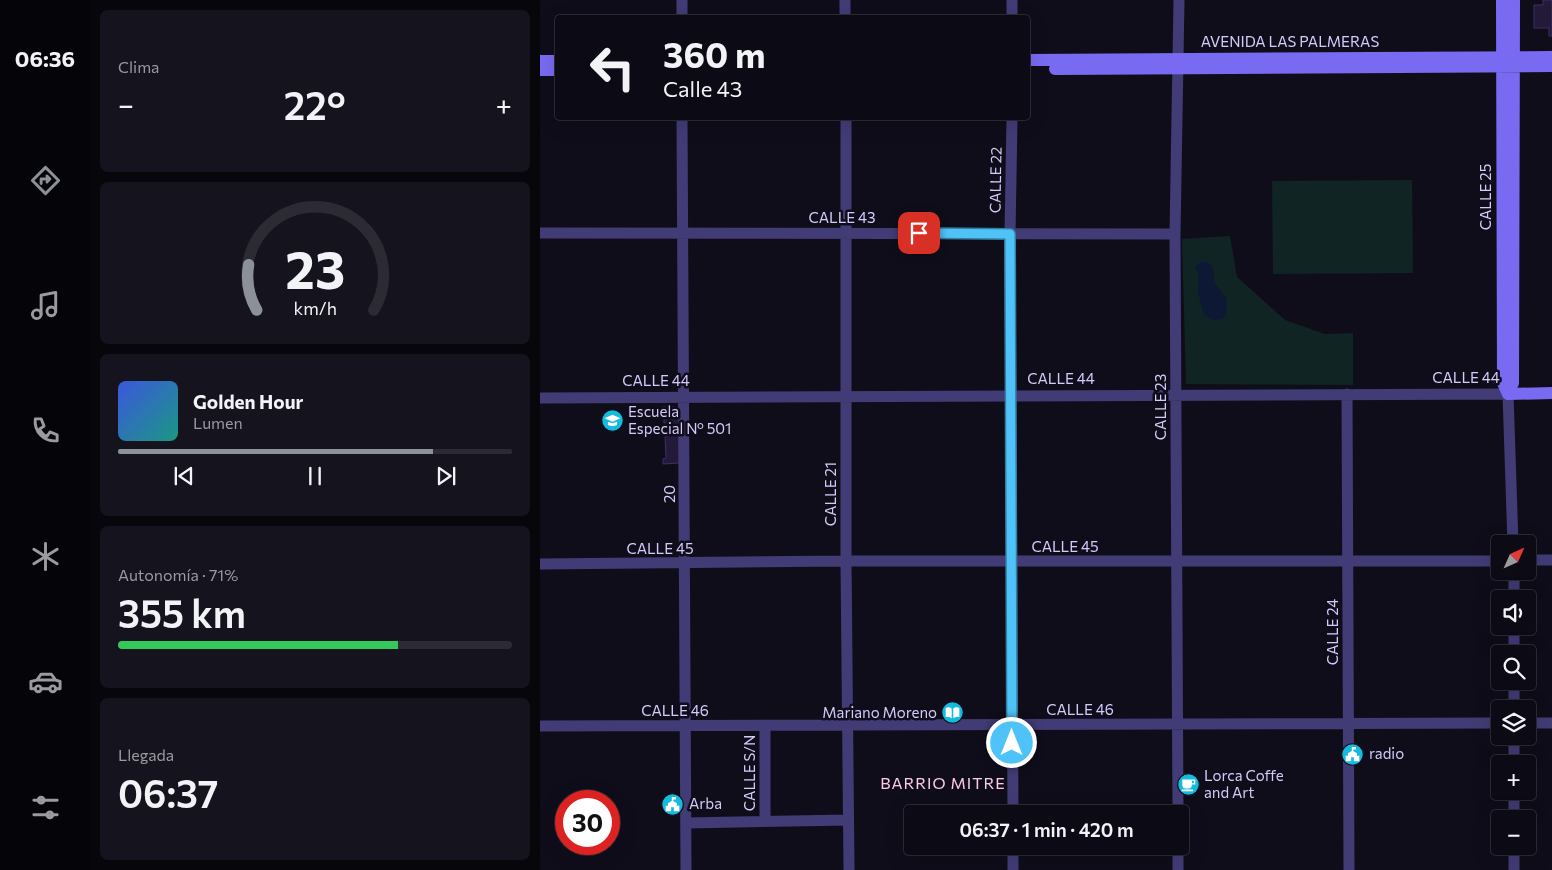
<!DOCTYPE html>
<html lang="es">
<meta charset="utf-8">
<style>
:root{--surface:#0c0a14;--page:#15131d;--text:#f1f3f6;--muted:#9a9aa0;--line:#2c2b34;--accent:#8c9099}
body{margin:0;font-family:Commissioner,sans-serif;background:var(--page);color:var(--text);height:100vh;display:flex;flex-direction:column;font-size:19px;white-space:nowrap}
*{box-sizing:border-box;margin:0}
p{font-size:16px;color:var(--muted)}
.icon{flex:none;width:28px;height:28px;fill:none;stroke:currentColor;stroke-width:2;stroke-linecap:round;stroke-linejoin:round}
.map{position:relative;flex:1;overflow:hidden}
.panel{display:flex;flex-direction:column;gap:10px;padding:10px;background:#07060b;width:450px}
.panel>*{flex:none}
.banner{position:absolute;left:15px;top:15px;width:475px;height:105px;border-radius:5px;box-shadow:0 5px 20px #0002,0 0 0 1px var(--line);background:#0c0a14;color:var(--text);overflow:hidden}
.needle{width:32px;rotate:45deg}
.controls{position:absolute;left:951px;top:535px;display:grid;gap:10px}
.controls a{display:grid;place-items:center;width:45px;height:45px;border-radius:5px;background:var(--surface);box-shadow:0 5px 20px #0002,0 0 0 1px var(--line);font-size:25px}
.speed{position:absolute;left:15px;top:790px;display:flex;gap:10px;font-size:25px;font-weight:700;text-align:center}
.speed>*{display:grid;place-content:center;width:65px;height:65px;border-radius:50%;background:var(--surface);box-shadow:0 5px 20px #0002,0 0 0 1px var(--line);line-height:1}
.speed .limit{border:8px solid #d22;background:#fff;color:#111}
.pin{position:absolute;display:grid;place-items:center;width:42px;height:42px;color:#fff;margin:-21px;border-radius:10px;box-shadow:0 2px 8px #0006}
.me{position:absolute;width:55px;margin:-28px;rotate:0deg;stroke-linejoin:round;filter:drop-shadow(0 0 4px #0008)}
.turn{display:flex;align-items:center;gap:18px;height:105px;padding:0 25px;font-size:22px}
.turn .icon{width:65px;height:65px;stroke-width:2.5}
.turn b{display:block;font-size:35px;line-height:42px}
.big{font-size:38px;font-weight:600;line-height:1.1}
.panel .card{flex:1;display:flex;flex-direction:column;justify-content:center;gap:8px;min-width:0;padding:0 18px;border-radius:8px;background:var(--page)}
.panel .dial{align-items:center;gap:0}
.dial svg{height:130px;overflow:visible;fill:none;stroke:var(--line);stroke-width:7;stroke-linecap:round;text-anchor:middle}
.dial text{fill:var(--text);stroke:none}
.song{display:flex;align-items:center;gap:15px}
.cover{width:60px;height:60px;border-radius:8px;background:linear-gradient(135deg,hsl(230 70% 55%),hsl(170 70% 35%))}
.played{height:5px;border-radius:2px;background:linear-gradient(90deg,var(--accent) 80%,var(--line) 80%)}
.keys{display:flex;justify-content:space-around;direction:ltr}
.heat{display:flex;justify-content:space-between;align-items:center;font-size:28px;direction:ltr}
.charge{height:8px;border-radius:4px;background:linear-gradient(90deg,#34c759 71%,var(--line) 0)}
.trip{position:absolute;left:364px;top:805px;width:285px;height:50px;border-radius:5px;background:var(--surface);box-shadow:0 5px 20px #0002,0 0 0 1px var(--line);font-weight:600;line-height:50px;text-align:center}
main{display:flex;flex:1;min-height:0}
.dock{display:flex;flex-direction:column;width:90px;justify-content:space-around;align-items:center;background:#050408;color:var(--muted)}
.dock .icon{width:35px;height:35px}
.dock .active{color:var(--accent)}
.dock b{font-size:22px;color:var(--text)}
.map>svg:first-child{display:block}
</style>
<main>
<nav class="dock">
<b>06:36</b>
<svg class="icon active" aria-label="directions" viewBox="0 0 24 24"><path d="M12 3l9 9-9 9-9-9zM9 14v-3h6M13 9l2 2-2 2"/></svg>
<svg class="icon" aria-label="music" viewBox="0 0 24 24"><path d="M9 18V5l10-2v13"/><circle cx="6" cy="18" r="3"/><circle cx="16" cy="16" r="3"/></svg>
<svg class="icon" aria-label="phone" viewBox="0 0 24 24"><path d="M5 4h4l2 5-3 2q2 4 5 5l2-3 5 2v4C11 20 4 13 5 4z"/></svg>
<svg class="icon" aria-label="climate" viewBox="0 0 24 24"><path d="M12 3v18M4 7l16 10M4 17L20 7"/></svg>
<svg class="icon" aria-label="car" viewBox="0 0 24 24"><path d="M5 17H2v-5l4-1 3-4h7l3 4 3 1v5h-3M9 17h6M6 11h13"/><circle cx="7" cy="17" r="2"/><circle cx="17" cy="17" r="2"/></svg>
<svg class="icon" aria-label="filters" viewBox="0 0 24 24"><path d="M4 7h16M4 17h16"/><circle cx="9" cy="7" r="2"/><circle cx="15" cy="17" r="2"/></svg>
</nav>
<section class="panel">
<div class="card"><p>Clima</p>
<div class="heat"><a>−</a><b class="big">22°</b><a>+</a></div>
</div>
<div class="card dial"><svg viewBox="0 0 100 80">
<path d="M14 69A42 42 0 1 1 86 69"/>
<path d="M14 69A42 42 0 0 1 9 41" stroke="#8c9099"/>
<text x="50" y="56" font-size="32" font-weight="700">23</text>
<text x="50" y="72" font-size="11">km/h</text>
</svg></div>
<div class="card">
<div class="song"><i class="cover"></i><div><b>Golden Hour</b><p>Lumen</p></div></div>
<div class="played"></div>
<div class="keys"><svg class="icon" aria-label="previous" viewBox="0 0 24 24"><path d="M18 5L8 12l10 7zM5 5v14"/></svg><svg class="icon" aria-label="pause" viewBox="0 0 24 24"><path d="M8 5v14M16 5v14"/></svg><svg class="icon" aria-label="next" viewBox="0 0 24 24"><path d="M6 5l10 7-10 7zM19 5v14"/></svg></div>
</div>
<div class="card"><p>Autonomía · 71%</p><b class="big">355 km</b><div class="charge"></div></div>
<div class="card"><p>Llegada</p><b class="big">06:37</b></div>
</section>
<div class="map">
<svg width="1012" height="870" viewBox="0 0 1012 870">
<rect width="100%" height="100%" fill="#100d1b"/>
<path fill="#102424" d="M872,180L873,273L733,274L732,181Z
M690,236L697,277L745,320L785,334L813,333V385L646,384L642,239Z"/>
<path fill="#0c1834" d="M660,262C677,261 672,272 675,284L687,299L686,314L683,319L674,320L664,315L658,292L659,276L655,267Z"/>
<path fill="#231a3a" stroke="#3d2f64" d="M1003,0H1012V36H1009V28H994V5H1003Z
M122,407H134L135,415H141L140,463L123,464V459L126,458L125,436H128L127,423H124V412H122Z"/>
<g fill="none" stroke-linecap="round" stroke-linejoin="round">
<path stroke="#423c76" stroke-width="11" d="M142,0V18
M305,0V18
M472,0V18
M142,118L146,870
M306,118V561L309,870
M472,118L470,234L473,814
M0,233L635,234
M807,394L809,870
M0,398L968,394L973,544
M988,560H1012
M0,564L306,561H960
M974,571V599
M974,626V654
M974,681V709
M988,723H1012
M0,726L960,723
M974,736V764
M974,791V819
M638,814L635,234L639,0
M225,821V726
M146,823L308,820
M473,846V870
M638,846V870
M974,846V870"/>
<path stroke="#786bf2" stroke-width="12" d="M962,0L963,383L968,394
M488,60L1012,57
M0,61H18
M515,69L1012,66
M0,70H18
M968,394L973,383L974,0
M968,394L1012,393"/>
</g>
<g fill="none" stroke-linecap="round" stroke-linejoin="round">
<defs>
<path id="route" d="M379,233L470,234L472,743"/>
</defs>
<use href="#route" stroke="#337fa1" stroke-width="12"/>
<use href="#route" stroke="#4fc3f7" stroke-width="9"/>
</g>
<defs>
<symbol id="school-disc" viewBox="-11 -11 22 22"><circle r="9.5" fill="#14bbde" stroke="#100d1b"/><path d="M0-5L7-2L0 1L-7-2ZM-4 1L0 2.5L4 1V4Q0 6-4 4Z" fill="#fff"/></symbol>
<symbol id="library-disc" viewBox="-11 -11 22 22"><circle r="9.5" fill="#14bbde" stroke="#100d1b"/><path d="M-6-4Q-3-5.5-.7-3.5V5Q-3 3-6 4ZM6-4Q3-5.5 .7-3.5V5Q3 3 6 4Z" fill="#fff"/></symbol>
<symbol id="civic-disc" viewBox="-11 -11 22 22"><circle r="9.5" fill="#14bbde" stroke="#100d1b"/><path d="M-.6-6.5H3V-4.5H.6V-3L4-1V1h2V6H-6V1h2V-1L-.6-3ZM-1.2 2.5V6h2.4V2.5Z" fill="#fff"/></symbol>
<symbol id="cafe-disc" viewBox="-11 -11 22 22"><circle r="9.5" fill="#14bbde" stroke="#100d1b"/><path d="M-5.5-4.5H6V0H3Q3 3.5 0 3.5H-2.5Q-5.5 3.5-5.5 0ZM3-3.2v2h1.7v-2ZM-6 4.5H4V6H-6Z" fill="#fff"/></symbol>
</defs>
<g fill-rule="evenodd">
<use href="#school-disc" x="60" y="408" width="25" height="25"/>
<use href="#library-disc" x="400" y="700" width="25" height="25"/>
<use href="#civic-disc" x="800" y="742" width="25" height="25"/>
<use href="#cafe-disc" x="636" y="772" width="25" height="25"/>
<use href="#civic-disc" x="120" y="792" width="25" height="25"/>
</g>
<g text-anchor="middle" stroke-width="5" stroke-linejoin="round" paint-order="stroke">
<g font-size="15" fill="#d4cbfa" stroke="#100d1b">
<text x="750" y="47">AVENIDA LAS PALMERAS</text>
<text transform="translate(456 180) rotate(-89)" y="5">CALLE 22</text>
<text transform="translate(946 197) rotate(-90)" y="5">CALLE 25</text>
<text x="302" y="223">CALLE 43</text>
<text x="926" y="383">CALLE 44</text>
<text x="521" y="384">CALLE 44</text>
<text x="116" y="386">CALLE 44</text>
<text transform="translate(621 407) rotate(-90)" y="5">CALLE 23</text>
<text transform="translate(130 494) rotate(-90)" y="5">20</text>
<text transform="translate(291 494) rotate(-90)" y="5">CALLE 21</text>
<text x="525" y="552">CALLE 45</text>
<text x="120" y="554">CALLE 45</text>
<text transform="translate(793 632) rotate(-90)" y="5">CALLE 24</text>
<text x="540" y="715">CALLE 46</text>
<text x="135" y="716">CALLE 46</text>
<text transform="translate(210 773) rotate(-90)" y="5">CALLE S/N</text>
</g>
<g font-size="15" fill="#d4cbfa" stroke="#100d1b" text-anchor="start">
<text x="88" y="417">Escuela<tspan x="88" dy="17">Especial Nº 501</tspan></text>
<text x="397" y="718" text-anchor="end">Mariano Moreno</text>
<text x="829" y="759">radio</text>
<text x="664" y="781">Lorca Coffe<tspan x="664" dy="17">and Art</tspan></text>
<text x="149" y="809">Arba</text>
</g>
<g font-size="16" letter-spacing="1" fill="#fbcde7" stroke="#100d1b">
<text x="403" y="789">BARRIO MITRE</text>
</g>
</g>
</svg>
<div class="controls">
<a><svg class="needle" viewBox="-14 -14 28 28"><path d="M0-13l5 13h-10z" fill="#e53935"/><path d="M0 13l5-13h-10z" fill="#9a9aa0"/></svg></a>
<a><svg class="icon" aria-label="sound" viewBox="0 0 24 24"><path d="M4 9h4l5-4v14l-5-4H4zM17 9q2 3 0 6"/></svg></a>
<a><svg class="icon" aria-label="search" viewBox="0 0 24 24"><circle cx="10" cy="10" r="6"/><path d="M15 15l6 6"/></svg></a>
<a><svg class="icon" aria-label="layers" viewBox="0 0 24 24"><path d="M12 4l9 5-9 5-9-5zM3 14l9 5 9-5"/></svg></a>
<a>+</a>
<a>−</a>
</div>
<div class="speed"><div class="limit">30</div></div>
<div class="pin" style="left:379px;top:233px;background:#d93025"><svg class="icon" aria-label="arrive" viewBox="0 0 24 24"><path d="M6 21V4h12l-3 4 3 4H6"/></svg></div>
<svg class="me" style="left:472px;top:743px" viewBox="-20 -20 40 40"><circle r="17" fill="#4fc3f7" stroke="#fff" stroke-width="3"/><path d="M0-11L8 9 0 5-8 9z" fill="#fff"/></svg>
<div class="trip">06:37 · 1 min · 420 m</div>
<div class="banner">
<div class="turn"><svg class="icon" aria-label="left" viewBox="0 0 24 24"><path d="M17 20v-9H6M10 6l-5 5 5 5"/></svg><div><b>360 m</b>Calle 43</div></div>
</div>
</div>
</main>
